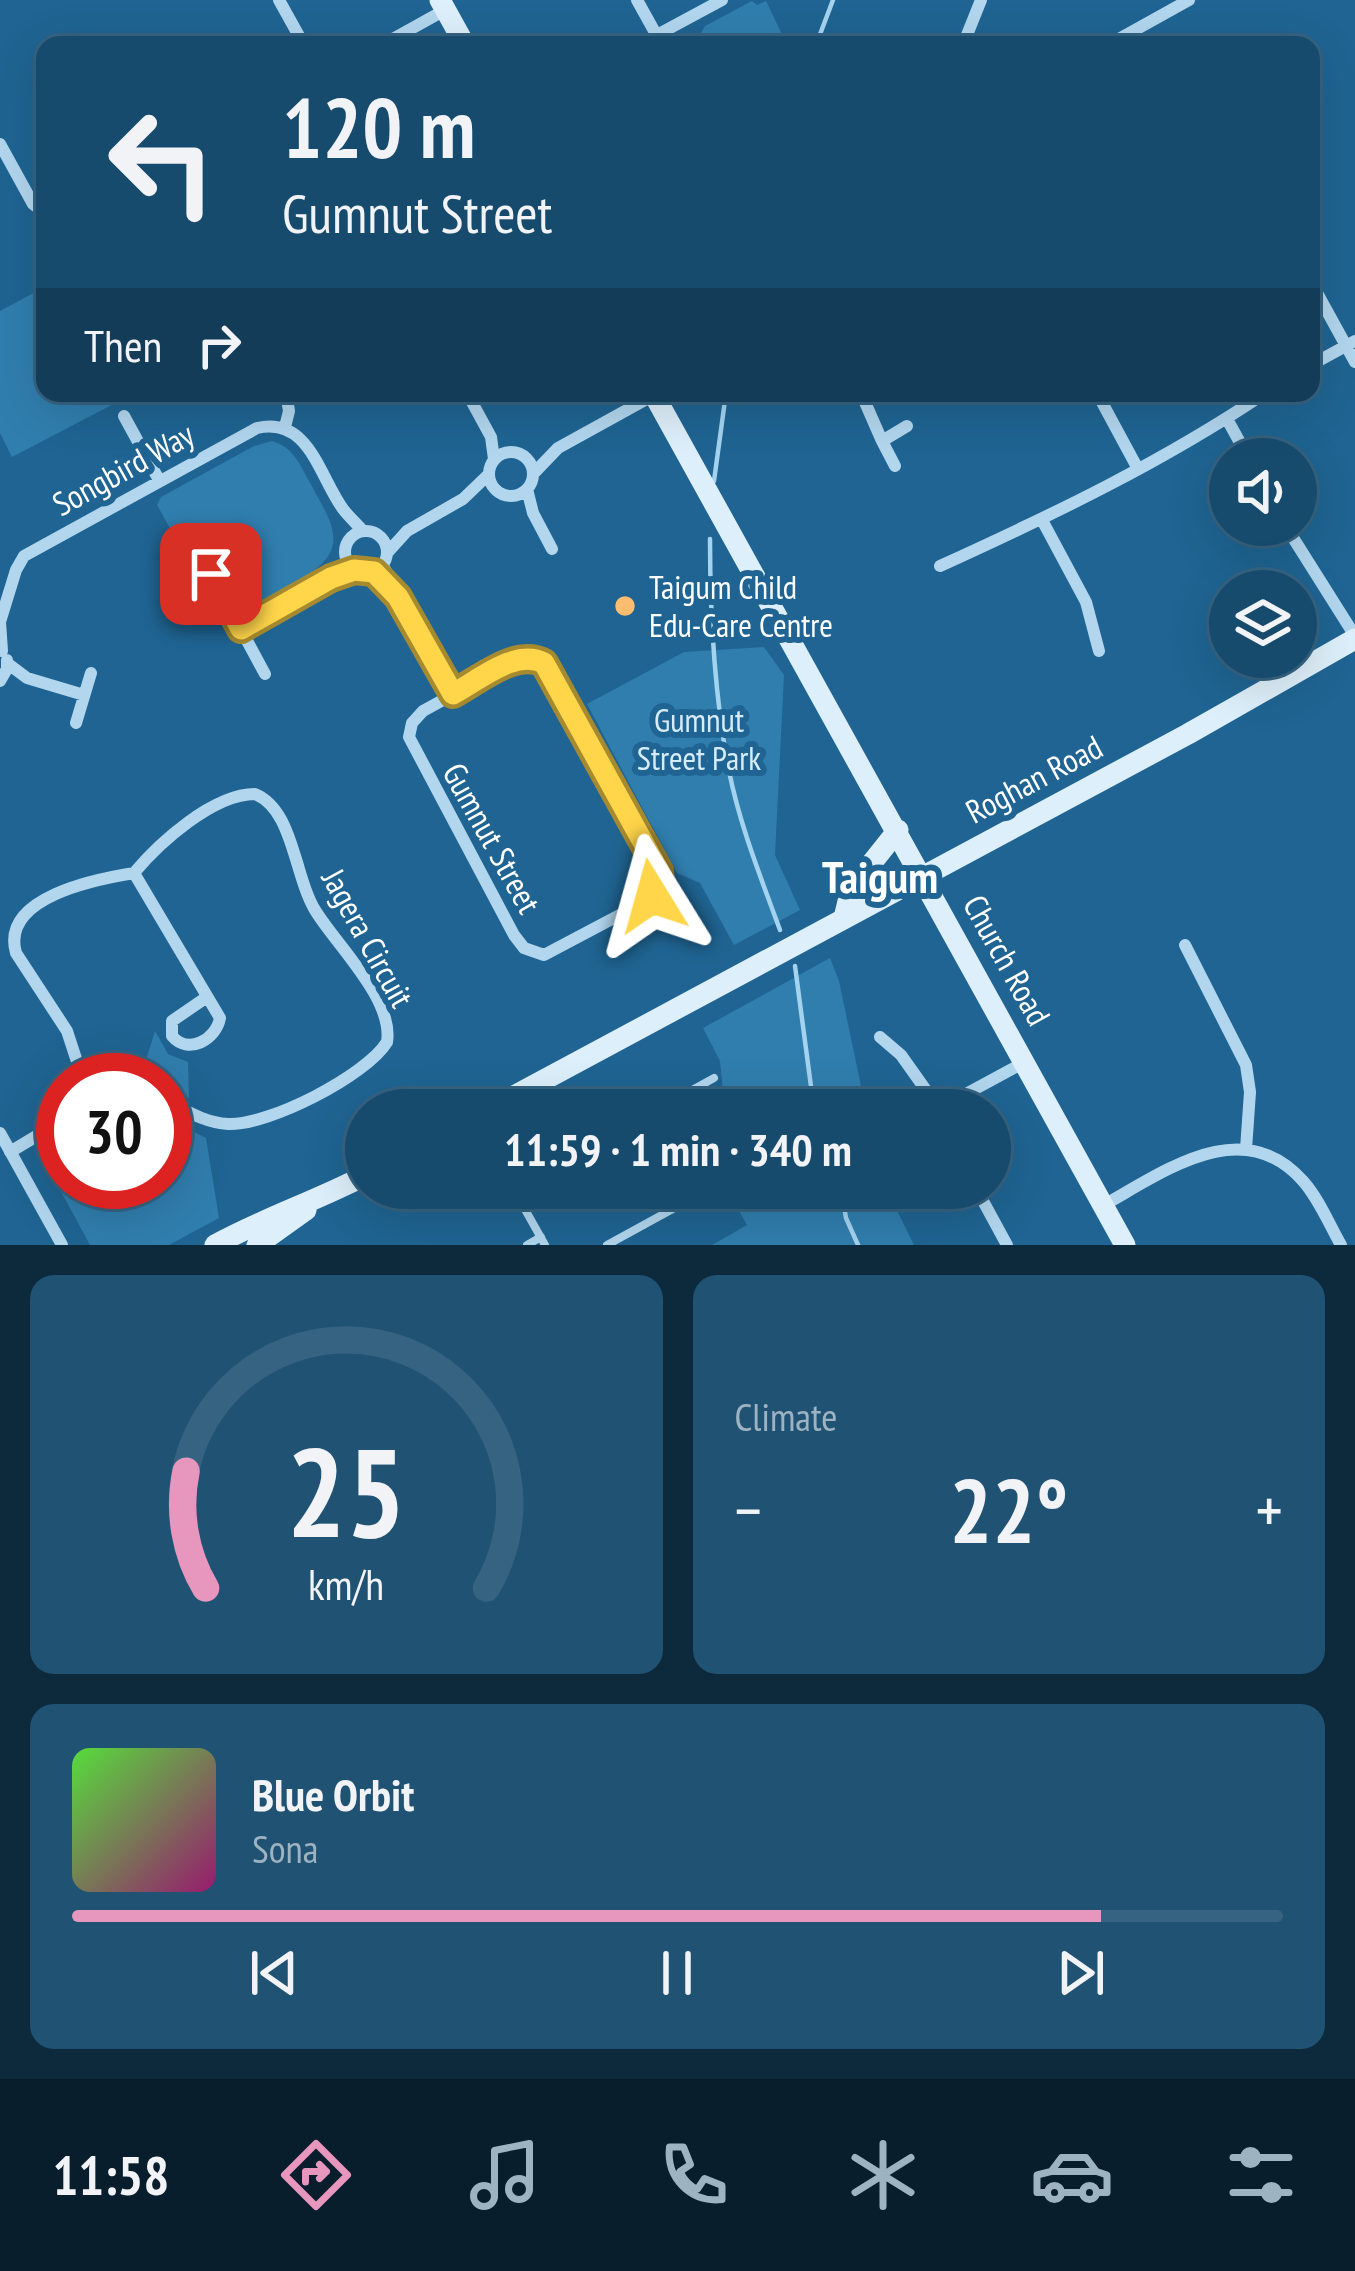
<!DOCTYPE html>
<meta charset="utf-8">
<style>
:root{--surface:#174b6e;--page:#205273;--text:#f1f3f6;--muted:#9eb3c2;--line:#366381;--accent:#e797bd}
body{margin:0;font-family:"PT Sans Narrow",sans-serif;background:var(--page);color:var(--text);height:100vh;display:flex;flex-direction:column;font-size:45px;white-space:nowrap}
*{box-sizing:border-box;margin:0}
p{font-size:39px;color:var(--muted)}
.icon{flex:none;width:66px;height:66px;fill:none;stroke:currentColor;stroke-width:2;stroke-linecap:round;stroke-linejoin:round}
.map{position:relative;height:1245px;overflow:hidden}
.sheet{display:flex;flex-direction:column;gap:30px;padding:30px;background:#0d293c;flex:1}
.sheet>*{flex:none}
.top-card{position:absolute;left:36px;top:36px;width:1284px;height:366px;border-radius:24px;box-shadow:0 12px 48px #0002,0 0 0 3px var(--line);background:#174b6e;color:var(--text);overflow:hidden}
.fabs{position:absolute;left:1209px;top:438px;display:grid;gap:24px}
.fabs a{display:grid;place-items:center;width:108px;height:108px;border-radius:50%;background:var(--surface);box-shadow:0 12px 48px #0002,0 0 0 3px var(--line);font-size:60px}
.speed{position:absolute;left:36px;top:1053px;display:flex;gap:24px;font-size:60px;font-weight:700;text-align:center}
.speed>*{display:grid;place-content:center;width:156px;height:156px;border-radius:50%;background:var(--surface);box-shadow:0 12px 48px #0002,0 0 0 3px var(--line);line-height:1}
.speed .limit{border:18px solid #d22;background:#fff;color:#111}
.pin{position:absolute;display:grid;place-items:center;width:102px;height:102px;color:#fff;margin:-51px;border-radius:24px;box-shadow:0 6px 18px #0006}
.me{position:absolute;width:132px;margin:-66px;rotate:352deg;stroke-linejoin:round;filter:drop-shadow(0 0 9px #0008)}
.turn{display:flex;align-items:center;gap:42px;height:252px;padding:0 48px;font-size:54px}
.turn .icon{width:156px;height:156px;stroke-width:2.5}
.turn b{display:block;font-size:84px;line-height:102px}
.then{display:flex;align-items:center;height:114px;padding:0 48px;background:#0003;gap:24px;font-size:45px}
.big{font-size:90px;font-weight:600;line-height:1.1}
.sheet .widget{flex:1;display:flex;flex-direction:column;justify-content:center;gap:18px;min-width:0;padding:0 42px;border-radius:24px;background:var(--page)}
.sheet .dial{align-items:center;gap:0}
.dial svg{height:312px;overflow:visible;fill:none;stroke:var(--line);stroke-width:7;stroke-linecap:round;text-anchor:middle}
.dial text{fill:var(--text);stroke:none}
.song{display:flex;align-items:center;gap:36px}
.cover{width:144px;height:144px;border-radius:18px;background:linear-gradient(135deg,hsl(110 70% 55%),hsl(320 70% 35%))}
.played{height:12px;border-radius:6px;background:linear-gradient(90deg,var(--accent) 85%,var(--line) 85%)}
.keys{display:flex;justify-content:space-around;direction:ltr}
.heat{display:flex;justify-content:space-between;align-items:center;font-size:66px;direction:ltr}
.sheet .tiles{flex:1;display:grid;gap:30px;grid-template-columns:1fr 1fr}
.widget:last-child{grid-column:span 2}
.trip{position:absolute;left:345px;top:1089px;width:666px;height:120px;border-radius:60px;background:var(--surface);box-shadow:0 12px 48px #0002,0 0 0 3px var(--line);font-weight:600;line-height:120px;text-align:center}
.menu{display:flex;height:192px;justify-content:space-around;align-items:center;background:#091e2c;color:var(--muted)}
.menu .icon{width:84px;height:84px}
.menu .current{color:var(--accent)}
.menu b{font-size:54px;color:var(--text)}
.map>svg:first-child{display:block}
</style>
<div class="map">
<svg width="1355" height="1245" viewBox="0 0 1355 1245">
<rect width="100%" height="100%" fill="#1f6492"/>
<path fill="#307eae" d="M752,1L757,5L766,1L787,45H680L686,36L701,33L705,26Z
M45,287V393L129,396L12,457L0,433V311Z
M272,441C293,447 299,463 309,481C333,525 353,550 299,580C283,590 267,601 250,607L240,602L216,556L192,568L157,505L161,497L254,446Z
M764,647L784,675L775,855L800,910L734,945L700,883L677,873L587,704L684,652Z
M830,958L839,981L866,1110H710L724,1102L720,1061L703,1028Z
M155,1031L168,1054L188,1062L189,1098L165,1084V1080L140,1079Z
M165,1117L206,1138L219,1218L169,1245H90L45,1162L52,1147L63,1139V1182H165Z
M726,1188H886L914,1245H712L747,1225Z"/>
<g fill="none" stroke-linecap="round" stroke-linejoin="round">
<path stroke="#a4d3ef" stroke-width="4.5" d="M816,45L833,0
M714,481L726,393
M710,539C710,617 714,694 729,771C740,826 761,878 780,930
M795,966L812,1094L820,1110
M841,1188L846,1218L858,1245"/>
<path stroke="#b1d6ee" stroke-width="8" d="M656,1110L714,1078
M737,1110L754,1100
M513,1188L545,1245
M527,1245L541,1237
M607,1245L711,1188"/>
<path stroke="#b1d6ee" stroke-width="12" d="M279,0L304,45
M637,0L662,45
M657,35L722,0
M147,45V44
M382,45L445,10
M963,45L981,0
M1108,45L1189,0
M0,144L33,204L45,214
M1311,282L1355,362
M1311,365L1355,341
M467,393L491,437L494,459
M861,393L882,441
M1097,393L1138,469
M124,416L159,480
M1227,419L1249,459
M285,427L289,411L286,393
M489 474a22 22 0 1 1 44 0a22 22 0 1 1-44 0Z
M895,466L882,441L907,426
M533,474L558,448L654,395
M527,489L533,513L552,549
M1042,520L1086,602L1099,651
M1285,525L1355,636
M345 552a21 21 0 1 1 42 0a21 21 0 1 1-42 0Z
M388,552L407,531L463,499L489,474
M383,566L453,694
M940,566C1052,515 1163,462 1265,393
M211,574L265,674
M241,629L331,578L354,570
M2,651L0,622L16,570L24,556L257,428C309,416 319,476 343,509C349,517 357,524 363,531
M533,657L553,674L661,876L656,892L648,900L544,955L524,948L514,935L409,737L412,723L423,711L514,661Z
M7,663L27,678L84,695
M0,681L7,669V660
M76,723L91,673
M134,873L220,1018C216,1040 188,1055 172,1036V1021L207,997
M1185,945L1246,1065L1250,1092L1246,1149
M880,1037L901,1055L940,1110
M83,1080L67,1031L16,953C0,897 97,879 134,873C159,843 213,794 255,794C279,804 288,833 295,856C301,874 305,894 315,910C336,945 394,999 387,1042C366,1076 268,1126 228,1124C205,1123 185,1110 165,1100
M940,1108L1025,1062
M0,1133L62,1245
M10,1152L63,1120
M976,1188L1007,1245
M1104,1205C1165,1171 1243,1113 1303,1181C1319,1199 1329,1224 1341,1245"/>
<path stroke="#ddeffa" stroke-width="21" d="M440,0L465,45
M653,393L1125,1245
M844,918L851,889L898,830
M488,1110L1188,734L1355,639
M215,1245C264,1218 316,1201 366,1175
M257,1245L306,1210"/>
</g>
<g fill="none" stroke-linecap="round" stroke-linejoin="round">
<defs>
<path id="route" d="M211,574L241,629L331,578L354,570L374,572L398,597L453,694C479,680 516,648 544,663L659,871L660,882L652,896"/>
</defs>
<use href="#route" stroke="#a68a30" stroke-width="30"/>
<use href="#route" stroke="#ffd54a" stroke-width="21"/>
</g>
<circle fill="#fcbd71" stroke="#1f6492" stroke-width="4.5" cx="625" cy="606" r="12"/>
<g text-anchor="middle" stroke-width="12" stroke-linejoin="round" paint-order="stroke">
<g font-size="33" fill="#fff" stroke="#1f6492">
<text transform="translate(123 469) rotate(-29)" y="12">Songbird Way</text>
<text transform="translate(1034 779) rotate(-28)" y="12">Roghan Road</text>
<text transform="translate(492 838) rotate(61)" y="12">Gumnut Street</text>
<text transform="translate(368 938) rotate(61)" y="12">Jagera Circuit</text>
<text transform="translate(1007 960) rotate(61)" y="12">Church Road</text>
</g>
<g font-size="33" fill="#fff" stroke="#1f6492" text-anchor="start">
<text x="649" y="599">Taigum Child<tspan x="649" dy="38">Edu-Care Centre</tspan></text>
</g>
<g font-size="33" fill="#d7ecfa" stroke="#1f6492">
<text x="699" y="732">Gumnut<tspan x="699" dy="38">Street Park</tspan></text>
</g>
<g font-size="45" font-weight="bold" fill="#fff" stroke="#1f6492">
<text x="880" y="893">Taigum</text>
</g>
</g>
</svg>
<div class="fabs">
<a><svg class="icon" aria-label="sound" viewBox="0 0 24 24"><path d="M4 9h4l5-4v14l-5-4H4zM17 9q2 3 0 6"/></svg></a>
<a><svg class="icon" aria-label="layers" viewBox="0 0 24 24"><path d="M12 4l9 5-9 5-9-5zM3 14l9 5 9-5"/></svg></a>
</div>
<div class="speed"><div class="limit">30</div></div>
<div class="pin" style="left:211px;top:574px;background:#d93025"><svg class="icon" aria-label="arrive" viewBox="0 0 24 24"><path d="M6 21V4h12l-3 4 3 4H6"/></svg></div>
<svg class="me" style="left:652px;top:896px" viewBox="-20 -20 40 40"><path d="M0-17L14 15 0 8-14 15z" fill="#ffd54a" stroke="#fff" stroke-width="4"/></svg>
<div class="trip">11:59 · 1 min · 340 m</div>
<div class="top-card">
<div class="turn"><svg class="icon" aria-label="left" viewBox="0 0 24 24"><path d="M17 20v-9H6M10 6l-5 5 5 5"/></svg><div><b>120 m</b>Gumnut Street</div></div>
<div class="then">Then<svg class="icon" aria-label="right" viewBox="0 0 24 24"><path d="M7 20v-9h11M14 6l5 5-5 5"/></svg></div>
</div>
</div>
<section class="sheet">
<div class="tiles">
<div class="widget dial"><svg viewBox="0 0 100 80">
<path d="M14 69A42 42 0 1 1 86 69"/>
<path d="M14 69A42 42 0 0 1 9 39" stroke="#e797bd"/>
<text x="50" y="56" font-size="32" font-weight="700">25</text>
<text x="50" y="72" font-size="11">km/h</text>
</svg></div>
<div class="widget"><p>Climate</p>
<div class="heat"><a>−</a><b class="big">22°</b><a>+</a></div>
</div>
<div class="widget">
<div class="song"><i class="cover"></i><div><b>Blue Orbit</b><p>Sona</p></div></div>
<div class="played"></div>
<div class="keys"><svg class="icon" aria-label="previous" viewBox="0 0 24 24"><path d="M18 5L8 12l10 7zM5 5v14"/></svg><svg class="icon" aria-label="pause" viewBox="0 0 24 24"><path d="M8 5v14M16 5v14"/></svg><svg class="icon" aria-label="next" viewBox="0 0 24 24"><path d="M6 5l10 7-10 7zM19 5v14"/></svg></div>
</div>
</div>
</section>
<nav class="menu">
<b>11:58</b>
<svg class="icon current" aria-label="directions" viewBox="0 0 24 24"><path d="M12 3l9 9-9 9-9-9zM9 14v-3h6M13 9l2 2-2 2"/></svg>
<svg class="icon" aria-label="music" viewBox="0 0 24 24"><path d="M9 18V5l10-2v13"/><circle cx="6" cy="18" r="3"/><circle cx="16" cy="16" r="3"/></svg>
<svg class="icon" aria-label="phone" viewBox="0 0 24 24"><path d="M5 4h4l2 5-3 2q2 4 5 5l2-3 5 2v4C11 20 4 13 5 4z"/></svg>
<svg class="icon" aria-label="climate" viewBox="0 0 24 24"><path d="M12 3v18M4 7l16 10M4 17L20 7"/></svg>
<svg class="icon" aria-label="car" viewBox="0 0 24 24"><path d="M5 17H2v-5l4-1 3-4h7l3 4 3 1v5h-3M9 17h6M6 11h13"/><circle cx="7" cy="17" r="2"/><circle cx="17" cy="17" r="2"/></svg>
<svg class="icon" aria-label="filters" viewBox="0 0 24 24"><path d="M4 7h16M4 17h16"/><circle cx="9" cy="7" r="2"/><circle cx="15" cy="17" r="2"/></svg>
</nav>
